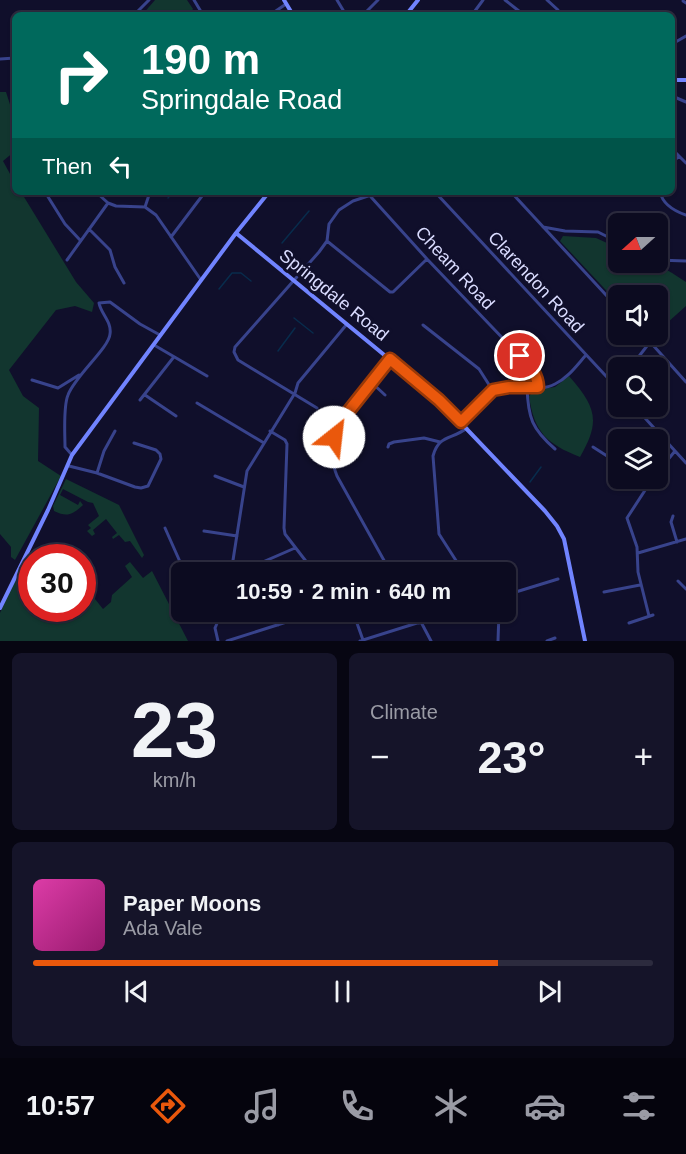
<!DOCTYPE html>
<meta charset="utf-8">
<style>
:root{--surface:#0c0b20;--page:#151429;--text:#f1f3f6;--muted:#9a9ba5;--line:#2c2b3e;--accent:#ea580c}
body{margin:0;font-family:Arial,sans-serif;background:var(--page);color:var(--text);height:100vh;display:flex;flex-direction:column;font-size:22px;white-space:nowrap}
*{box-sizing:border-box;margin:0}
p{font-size:20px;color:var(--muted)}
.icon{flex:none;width:33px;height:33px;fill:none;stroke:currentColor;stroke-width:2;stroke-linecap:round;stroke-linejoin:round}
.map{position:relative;height:641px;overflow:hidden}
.drawer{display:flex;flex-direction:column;gap:12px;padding:12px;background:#070612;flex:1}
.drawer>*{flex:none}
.hud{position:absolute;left:12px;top:12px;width:663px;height:183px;border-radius:9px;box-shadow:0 2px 4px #0004,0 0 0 2px var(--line);background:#00695c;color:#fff;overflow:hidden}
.needle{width:39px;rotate:249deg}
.fabs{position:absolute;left:608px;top:213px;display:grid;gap:12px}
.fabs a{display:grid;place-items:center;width:60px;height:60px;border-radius:9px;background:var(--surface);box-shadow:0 2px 4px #0004,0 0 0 2px var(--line);font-size:30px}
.speed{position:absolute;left:18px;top:544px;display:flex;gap:12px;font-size:30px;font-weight:700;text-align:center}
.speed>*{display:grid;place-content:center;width:78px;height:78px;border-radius:50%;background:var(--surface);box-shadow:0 2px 4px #0004,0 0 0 2px var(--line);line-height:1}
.speed .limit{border:9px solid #d22;background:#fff;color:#111}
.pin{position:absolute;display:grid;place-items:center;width:51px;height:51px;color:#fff;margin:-26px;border:3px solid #fff;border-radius:50%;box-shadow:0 2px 6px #0007}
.me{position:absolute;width:66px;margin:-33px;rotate:29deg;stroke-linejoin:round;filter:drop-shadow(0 0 4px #0008)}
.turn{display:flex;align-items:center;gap:21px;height:126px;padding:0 30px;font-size:27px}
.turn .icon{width:78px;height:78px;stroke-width:2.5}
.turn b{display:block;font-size:42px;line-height:51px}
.then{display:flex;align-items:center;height:57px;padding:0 30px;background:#0003;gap:12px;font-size:22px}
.big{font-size:45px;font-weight:700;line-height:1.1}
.drawer .tile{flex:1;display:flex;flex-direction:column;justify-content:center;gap:9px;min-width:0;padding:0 21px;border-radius:9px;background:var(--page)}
.drawer .dial{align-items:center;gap:0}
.dial b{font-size:78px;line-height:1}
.song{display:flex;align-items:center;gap:18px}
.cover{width:72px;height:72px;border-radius:9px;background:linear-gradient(135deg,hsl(320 70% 55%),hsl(320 70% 35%))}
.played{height:6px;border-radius:3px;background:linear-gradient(90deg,var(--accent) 75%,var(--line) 75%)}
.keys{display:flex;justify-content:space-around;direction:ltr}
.heat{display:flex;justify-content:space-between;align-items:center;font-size:33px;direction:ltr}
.drawer .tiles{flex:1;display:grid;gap:12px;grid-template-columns:1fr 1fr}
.tile:last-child{grid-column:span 2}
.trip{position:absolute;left:171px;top:562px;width:345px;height:60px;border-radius:9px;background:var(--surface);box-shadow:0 2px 4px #0004,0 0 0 2px var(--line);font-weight:700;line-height:60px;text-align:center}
.tab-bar{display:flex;height:96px;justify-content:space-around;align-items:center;background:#05040d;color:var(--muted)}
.tab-bar .icon{width:42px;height:42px}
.tab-bar .active{color:var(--accent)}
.tab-bar b{font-size:27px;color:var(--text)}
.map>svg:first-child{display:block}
</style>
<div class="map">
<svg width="686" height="641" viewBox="0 0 686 641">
<rect width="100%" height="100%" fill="#100f2b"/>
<path fill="#12362f" d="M155,0H187L193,9L189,15H142Z
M0,92H6L15,120V151L3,161L15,183V192H21L76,282L94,303L92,312L75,306L56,310L9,370L23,396L39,408L38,461L61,476L15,560L11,557V547L0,534Z
M563,236L596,238L618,248V262C651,262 658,263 686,282V306L657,332V296H618V303L560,241Z
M569,376C596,407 601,421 580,457C547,444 534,432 529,396L535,390L555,387Z
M66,479L119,505L144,555L142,558L130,541L125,542L119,535L113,539L112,537L117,533L106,519L93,530L95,534L92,536L87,531L91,528L88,525L99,516L93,503L88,502L63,489L60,495L78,505L80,501L83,505C73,514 68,518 54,511L53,506Z
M130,562L143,578L152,571L188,641H0V613L20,568L29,577L31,576L32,609H82L83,584L103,609L111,602L112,595L132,577L125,566Z"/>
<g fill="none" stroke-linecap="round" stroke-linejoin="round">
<path stroke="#082c4c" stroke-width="1.5" d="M168,198L173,192
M282,243L309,211
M219,289L232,273H241L251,281
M294,318L313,333
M278,351L295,328
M530,482L541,467"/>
<path stroke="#38438c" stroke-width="3" d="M194,0L203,15
M337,0L346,15
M505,0L524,15
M547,0L558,10V15
M683,1L686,3
M134,15L149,0
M270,15L286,4
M363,15L378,0
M472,15L483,0
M672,44L686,36
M0,59L15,58
M672,96L686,102
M672,149L686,163
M672,163L679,156
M14,180L15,179
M45,192L65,224L80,240
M96,192L108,203L116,206L145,207L156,215L201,280
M435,192L618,389
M511,192L618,308
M660,192C663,205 674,211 686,215
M371,197L427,259L533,370L537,377L538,387
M145,207L150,192
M543,227L565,231L598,232L618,242
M89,229L110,250L115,267L124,283
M171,237L205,192
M327,241L390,292H393L427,259
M67,260L108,203
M657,260L686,261
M423,325L479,369L493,391
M643,334L686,382
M154,345L207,376
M390,359C363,392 318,430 337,476L391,573
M630,368L650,342
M32,380L58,388L79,375
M371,382L385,395
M527,387C528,418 532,429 555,449
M145,395L176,416
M140,400L173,358
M197,403L264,443
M634,406L686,463
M317,408L238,360L234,352L235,347L319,252L327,241L329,224L339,210L353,201L380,192
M461,422C471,412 482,396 495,390C514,381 537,394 555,384C568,378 577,365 586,355
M270,431L285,440L287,444L284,528L285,534L315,573
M388,447L389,444L394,442L424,438L440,442
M593,447L618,463
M72,455L65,447C65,434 63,407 68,395C75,376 109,348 110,334C112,322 101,314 99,303L110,302L140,324L160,335
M69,466L97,473L135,487L141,488L148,486L161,459L160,454L156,450L134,443
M97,473L104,451L115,431
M657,473L675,451
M215,476L244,487
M641,478L649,484
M673,516L671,522L677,542
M165,528L185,573
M204,531L237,536
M638,553L686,539
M232,572H240L295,548
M231,573L247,471L295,393L298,383L347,324
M464,573L439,534L433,456C439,434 452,440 467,428
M678,581L686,589
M604,592L640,585
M506,595L558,579
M274,612L278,625
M353,612L363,640
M413,612L419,623
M649,616L638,572L637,547L627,518L653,478
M421,622L431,641
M629,623L653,615
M218,641L215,628L222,612
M227,641L318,612
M360,641L452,612
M498,641L499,612
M547,641L555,638"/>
<path stroke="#7184ff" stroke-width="4" d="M284,0L293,15
M406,15L418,0
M672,80H686
M236,233L439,400L545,511L557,526L564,539L585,641
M0,608L48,510L72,455L236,233L269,192"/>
</g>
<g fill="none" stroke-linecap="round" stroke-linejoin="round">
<defs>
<path id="route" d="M334,437L340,422L390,359L439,400L461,422L493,390L509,387H538C537,372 529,366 520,356"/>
</defs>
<use href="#route" stroke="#983908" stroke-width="15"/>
<use href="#route" stroke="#ea580c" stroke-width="10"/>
</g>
<g text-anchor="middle" stroke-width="6" stroke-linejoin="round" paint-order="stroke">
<g font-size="18" fill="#dadcff" stroke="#100f2b">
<text transform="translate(455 268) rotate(47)" y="6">Cheam Road</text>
<text transform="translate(536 282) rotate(47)" y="6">Clarendon Road</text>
<text transform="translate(334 295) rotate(39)" y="6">Springdale Road</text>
</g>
</g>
</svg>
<div class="fabs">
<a><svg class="needle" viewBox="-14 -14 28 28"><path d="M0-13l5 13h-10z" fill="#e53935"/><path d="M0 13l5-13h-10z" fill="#9a9ba5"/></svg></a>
<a><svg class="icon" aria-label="sound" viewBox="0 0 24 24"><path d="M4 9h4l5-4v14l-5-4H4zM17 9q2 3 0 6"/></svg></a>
<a><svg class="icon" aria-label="search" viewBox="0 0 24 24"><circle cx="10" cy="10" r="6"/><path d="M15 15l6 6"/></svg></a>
<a><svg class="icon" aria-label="layers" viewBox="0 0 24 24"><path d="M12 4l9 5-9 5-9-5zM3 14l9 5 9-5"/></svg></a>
</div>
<div class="speed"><div class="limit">30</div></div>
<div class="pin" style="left:520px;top:356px;background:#d93025"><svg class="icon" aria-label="arrive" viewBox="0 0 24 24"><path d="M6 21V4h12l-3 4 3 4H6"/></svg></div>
<svg class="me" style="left:334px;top:437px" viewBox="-20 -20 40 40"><circle r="19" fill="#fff"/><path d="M0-13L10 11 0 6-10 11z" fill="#ea580c"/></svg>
<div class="trip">10:59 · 2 min · 640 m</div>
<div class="hud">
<div class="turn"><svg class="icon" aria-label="right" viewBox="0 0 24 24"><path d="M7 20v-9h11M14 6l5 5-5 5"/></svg><div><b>190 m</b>Springdale Road</div></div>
<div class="then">Then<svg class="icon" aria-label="left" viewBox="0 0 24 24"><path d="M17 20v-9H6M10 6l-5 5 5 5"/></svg></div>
</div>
</div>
<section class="drawer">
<div class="tiles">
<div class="tile dial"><b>23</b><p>km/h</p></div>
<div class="tile"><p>Climate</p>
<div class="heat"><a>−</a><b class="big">23°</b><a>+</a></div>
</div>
<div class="tile">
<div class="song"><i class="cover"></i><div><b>Paper Moons</b><p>Ada Vale</p></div></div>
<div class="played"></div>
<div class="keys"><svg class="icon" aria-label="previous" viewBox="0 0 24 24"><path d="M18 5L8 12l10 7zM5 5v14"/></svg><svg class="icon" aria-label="pause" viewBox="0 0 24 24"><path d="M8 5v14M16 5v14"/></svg><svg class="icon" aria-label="next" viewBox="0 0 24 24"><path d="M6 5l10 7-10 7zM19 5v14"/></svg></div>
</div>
</div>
</section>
<nav class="tab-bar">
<b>10:57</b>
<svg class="icon active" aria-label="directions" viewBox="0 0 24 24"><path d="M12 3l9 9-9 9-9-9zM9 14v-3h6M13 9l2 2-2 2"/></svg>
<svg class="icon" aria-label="music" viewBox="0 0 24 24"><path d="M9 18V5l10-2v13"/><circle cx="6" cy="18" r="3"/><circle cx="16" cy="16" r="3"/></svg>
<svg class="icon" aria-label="phone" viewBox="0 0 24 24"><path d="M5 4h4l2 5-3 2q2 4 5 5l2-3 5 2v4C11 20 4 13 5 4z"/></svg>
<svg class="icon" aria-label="climate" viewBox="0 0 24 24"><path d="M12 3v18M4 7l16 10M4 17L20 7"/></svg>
<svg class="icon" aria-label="car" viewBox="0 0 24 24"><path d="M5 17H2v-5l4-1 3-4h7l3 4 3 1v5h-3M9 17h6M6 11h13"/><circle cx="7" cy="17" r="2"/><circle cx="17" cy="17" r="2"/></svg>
<svg class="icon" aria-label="filters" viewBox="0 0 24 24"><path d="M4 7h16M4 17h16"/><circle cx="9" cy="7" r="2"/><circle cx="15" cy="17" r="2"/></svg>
</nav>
